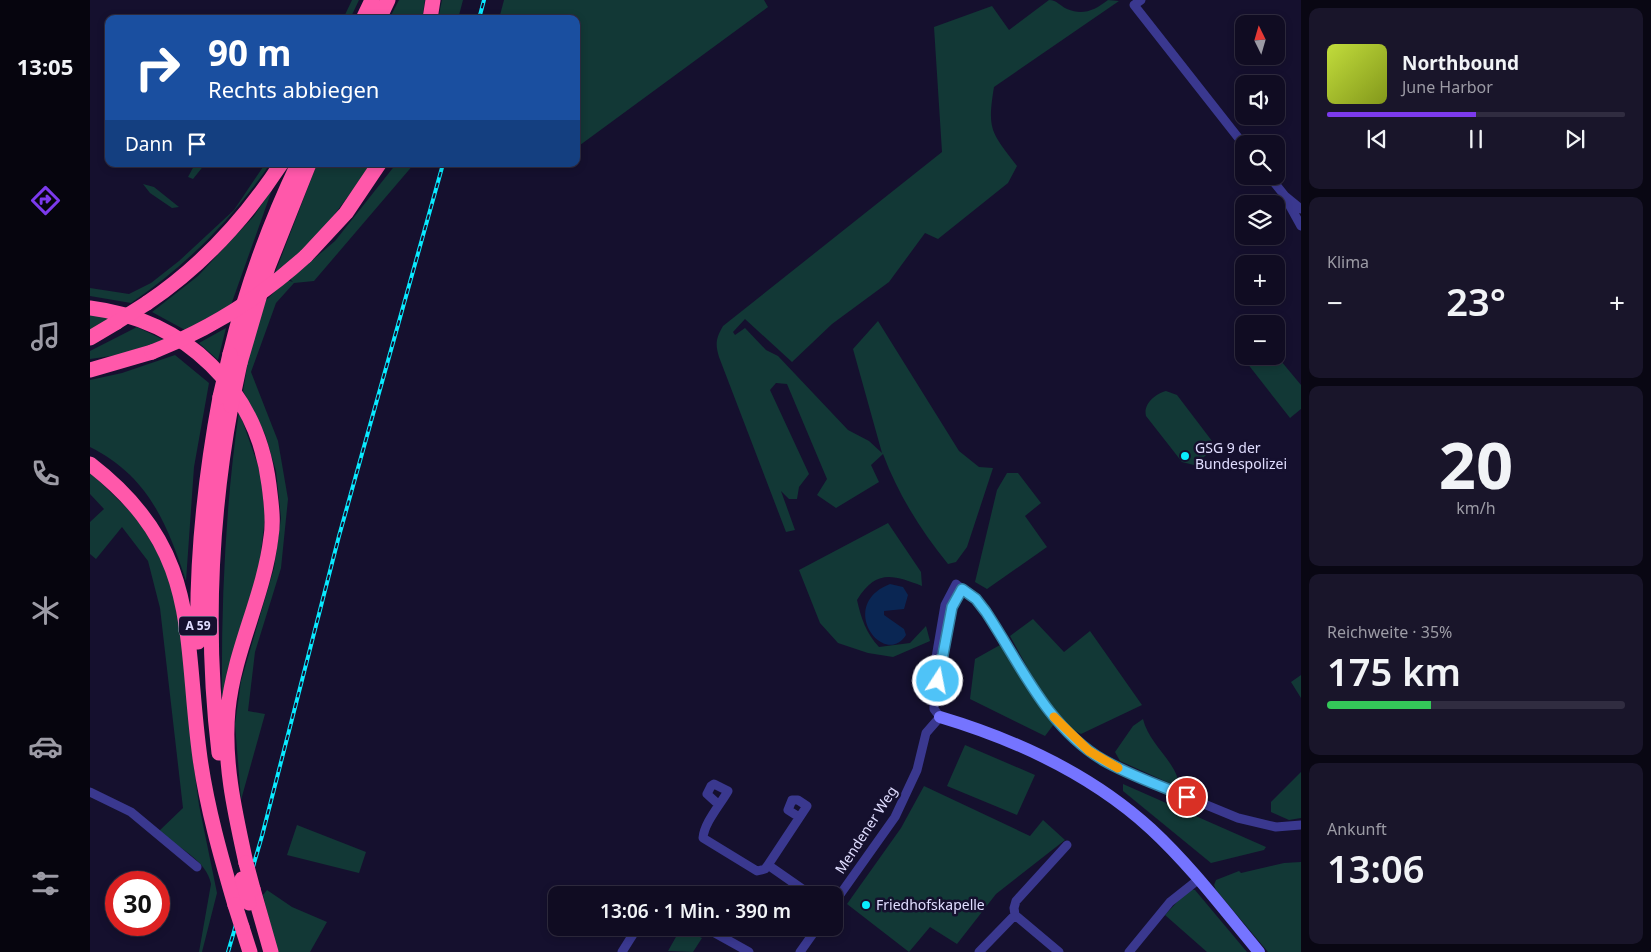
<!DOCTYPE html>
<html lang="de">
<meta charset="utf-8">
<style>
:root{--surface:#100c22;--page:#19152a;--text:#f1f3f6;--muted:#9c9ba5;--line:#302c40;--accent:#7c3aed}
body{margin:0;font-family:"Noto Sans",sans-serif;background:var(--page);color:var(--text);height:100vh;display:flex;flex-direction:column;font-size:19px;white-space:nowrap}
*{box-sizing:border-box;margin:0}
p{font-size:16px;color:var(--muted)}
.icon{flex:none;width:28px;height:28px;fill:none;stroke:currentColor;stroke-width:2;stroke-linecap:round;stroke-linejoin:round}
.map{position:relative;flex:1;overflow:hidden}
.drawer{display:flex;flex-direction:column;gap:8px;padding:8px;background:#090713;width:350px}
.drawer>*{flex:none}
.hud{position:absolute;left:15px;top:15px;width:475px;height:152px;border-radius:10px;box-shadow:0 2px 8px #0003,0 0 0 1px var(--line);background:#1a4fa0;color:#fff;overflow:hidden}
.needle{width:32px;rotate:355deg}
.fabs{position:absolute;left:1145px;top:15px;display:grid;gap:10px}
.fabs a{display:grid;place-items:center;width:50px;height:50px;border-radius:10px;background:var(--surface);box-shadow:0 2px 8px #0003,0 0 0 1px var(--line);font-size:25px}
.speed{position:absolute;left:15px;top:871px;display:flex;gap:10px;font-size:25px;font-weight:700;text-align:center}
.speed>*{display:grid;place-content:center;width:65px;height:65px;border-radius:50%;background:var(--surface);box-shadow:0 2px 8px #0003,0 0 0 1px var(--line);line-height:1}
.speed .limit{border:8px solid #d22;background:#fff;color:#111}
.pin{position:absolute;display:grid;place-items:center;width:42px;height:42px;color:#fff;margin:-21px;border:2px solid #fff;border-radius:50%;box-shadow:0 1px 5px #0007}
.me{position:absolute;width:55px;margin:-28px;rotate:11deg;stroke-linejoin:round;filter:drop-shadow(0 0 4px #0008)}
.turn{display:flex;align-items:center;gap:18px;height:105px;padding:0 20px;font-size:22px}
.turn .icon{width:65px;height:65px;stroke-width:2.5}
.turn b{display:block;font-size:35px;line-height:42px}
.then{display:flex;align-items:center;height:48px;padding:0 20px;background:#0003;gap:10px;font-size:19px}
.big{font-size:38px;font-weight:600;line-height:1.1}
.drawer .tile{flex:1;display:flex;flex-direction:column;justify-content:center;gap:8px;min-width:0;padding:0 18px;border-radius:10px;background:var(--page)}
.drawer .dial{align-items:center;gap:0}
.dial b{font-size:65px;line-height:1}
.song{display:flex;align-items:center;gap:15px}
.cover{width:60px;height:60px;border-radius:8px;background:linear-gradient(135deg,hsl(70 70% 55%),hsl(70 70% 35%))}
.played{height:5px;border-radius:2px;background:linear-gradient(90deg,var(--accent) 50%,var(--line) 50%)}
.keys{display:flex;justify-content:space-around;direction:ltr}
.heat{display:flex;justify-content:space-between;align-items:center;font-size:28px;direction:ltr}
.charge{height:8px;border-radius:4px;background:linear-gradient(90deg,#34c759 35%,var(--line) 0)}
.trip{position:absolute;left:458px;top:886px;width:295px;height:50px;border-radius:10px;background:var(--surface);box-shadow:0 2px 8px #0003,0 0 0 1px var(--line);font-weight:600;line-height:50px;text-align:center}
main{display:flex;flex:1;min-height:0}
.tab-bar{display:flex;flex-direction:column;width:90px;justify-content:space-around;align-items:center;background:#06050e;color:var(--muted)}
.tab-bar .icon{width:35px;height:35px}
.tab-bar .on{color:var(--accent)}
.tab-bar b{font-size:22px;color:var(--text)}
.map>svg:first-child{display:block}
</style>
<main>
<nav class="tab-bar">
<b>13:05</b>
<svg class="icon on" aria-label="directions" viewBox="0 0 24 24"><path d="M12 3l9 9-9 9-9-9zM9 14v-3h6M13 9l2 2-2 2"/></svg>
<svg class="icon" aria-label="music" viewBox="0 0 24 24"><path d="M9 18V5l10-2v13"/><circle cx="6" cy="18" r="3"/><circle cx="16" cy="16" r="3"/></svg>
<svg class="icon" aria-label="phone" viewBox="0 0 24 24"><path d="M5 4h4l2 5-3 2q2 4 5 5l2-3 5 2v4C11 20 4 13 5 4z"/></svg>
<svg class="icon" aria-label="climate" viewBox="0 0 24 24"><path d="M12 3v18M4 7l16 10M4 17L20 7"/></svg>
<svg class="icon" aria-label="car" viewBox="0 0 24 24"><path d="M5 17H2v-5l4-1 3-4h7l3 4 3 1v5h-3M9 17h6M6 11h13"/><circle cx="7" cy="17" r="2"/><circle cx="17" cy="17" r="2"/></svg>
<svg class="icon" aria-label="filters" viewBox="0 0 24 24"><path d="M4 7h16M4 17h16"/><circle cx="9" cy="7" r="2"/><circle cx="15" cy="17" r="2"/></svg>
</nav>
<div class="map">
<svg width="1211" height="952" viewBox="0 0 1211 952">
<rect width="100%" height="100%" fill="#15102e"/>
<path fill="#123836" d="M262,0H269L260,19H253Z
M309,0H335L332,19H299Z
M352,0H373L368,19H348Z
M414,0H674L678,7L486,148V19H409Z
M959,0C967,0 970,6 977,9C993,16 1005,10 1018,0L1029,1L904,87C897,130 901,132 927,166L918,183L848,239L835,233L799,282L742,324L702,362L655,319L643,332L645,335L655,328L676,350L688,356L758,430L779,441L792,453L763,349L788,321L869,451L889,467L903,468L877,547L866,562L858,564C831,531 808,494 793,454L781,465L789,482L746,508L727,495L737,479L697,384L686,383L680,390L719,474L709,487L707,499H699L691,491L705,530L696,532L629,357C625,344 626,338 633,326L852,152L844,27L902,6L919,30Z
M105,164H115L103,179L98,177Z
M175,164H180C142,219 97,265 41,303L0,296V288L39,294L61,283L89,261L144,210Z
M227,164H282L233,230L183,278Z
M306,164H324L224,281L204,283L186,303L161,372L188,441L198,499L191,568L165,652L158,711L175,714L151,800L145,724L151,681L184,568L191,518L186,471L175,434L153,391L162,337L174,302L197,280L203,282L200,279L245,241Z
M53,184L64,187L89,207L82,208L60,193Z
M183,187L141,305L95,330L62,312L108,276L164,216Z
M0,313L23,318L0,331Z
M47,327L74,340L28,355L0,359V351Z
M136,328L128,360L109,343Z
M85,355L119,383L104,467L96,581C77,523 58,476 0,447V380L32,373Z
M1186,355L1211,385V409L1200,418L1157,363L1167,356Z
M1076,391L1087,395L1122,441L1120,452L1104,465L1092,462L1056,416C1053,404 1065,394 1076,391Z
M149,411L171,474L175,518L169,568L137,672L132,704C131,606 135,509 149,411Z
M0,472L48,519L75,566L90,620L103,759L109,805L127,893L112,952H109L121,884C117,860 86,846 68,832L93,808L70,608L58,561L32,527L6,559L0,554V522L14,509L0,494Z
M917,473H928L951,503L935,516L957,547L897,589L885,582L907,490Z
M798,523L831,572L832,586C803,575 786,569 767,600C771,618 776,633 789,647L820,643L836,626L840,641L803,657L778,653L748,643L730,623L709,570Z
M943,619L974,652L1000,631L1052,705L991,734C965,723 934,661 920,636Z
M910,645L964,724L955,736L880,699L885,659Z
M1211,675V698L1201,682Z
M1053,719C1059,745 1087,761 1090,788L1030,761L1025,752L1043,726Z
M875,745L945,775L927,815L857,786Z
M1211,772V818L1199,820L1181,812V802Z
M1033,784L1176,847L1174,850L1121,863L1033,791Z
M834,786L940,836L953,820L975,840L906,894L867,944L840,927L819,952L757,904L811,828Z
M207,825L276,852L269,873L197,855Z
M1211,862V952H1178L1126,890L1124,885L1126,880L1149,871L1151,873L1194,863Z
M1099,889L1105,890L1157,952H1117L1075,915Z
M177,890L202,907L237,922L220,952H187L173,895Z
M591,928L612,938L603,952L578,951Z"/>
<path fill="#0a2653" d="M800,584L813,587L818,595L814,609L794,611V615L814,629L816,635C794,669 746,605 800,584Z"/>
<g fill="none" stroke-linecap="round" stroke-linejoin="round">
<path stroke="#3a388f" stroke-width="9" d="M1051,0L1044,5L1154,145
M1179,176L1195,196L1211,209
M1195,197L1211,226
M844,687L848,681L862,607L872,589
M0,792L41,812L107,867
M629,805L617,794L621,786L624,784L638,791C630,805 614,823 613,838L667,871L675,869L678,865L721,895
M678,865L717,806L708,800H702L698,810L709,817
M744,903L805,817L827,770L836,733L850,717L844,709V687L842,681L855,605L866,584L886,599L896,613L956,708L980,735L1007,756L1029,769L1148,818L1186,827L1211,825
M925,915L924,908L926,901L977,845
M616,928L659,952
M532,952L547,928
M710,952L727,928
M889,952L925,915L969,952
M1039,952L1080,902L1109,879"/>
<path stroke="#7574ff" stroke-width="12" d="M850,717C927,740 1001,774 1061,829C1101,866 1134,910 1169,952"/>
<path stroke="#ff58aa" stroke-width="15" d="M273,19L282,0
M289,19L298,0
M340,19L343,0
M216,256L256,213L289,164
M57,303C112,266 155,219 191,164
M0,308C96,320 167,389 179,485C181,502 184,520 181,537C174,596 144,650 138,710C133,761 145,813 156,863
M0,338L27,322
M140,354C156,288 179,225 208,164
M150,363L178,267L219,164
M0,370L62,352
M0,464C112,550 93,634 110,758C117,808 131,857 145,905
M108,642C106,560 115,478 130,397
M129,753C115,636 120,521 141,406
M163,889L181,952
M152,927L160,952"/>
<defs>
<path id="rail" d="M389,19L394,0
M138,952L172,836L249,536L353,164"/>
</defs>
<use href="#rail" stroke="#09eaff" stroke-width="4"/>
<use href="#rail" stroke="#15102e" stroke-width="2" stroke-dasharray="5.5" stroke-linecap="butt"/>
<path stroke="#ff58aa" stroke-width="15" d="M27,322L57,303
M62,352C120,329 170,298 216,256
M130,397L140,354
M141,406L150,363
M156,863L163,889
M152,879L159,903
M145,905L152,927"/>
</g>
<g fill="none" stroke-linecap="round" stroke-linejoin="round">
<defs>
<path id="route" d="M848,681L862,607L872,589L886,599L896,612C931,665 957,727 1013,760C1039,775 1069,785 1097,797"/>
</defs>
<use href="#route" stroke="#337fa1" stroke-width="12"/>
<use href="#route" stroke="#4fc3f7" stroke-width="9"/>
<path stroke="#f59e0b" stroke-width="9" d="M964,717L999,751L1028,768"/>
</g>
<g fill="#09eaff" stroke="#15102e" stroke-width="2">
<circle cx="1095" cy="456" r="5"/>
<circle cx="776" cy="905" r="5"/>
</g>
<g text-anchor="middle" stroke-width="5" stroke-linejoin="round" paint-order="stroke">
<rect fill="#15102e" stroke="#a3a0c0" stroke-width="1" x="89" y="616.5" width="38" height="19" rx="4"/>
<g font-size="12" font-weight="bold" fill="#e0ddff">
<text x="108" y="630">A 59</text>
</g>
<g font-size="14" fill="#e0ddff" stroke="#15102e" text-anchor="start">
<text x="1105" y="453">GSG 9 der<tspan x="1105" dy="16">Bundespolizei</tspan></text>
<text x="786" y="910">Friedhofskapelle</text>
</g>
<g font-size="14" fill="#e0ddff" stroke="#15102e">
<text transform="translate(776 830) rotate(-57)" y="5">Mendener Weg</text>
</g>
</g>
</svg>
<div class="fabs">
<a><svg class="needle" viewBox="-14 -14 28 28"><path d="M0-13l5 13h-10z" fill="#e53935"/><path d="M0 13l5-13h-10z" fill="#9c9ba5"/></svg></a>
<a><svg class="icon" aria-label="sound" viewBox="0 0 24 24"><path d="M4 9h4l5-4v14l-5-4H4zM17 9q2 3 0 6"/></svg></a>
<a><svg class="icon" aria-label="search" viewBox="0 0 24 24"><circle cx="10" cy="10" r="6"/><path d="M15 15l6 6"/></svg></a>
<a><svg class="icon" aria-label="layers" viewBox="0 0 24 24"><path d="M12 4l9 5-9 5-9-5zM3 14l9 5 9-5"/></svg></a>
<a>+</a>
<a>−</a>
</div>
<div class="speed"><div class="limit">30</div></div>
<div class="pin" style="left:1097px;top:797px;background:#d93025"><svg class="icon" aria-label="arrive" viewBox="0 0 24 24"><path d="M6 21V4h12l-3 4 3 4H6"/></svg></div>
<svg class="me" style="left:848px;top:681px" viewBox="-20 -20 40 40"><circle r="17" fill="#4fc3f7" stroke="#fff" stroke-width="3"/><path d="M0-11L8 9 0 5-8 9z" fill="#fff"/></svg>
<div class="trip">13:06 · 1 Min. · 390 m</div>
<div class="hud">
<div class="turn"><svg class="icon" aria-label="right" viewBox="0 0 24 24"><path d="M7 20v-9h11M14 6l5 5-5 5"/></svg><div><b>90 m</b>Rechts abbiegen</div></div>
<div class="then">Dann<svg class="icon" aria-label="arrive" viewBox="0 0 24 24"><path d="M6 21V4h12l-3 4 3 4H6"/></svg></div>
</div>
</div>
<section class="drawer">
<div class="tile">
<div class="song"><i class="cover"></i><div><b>Northbound</b><p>June Harbor</p></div></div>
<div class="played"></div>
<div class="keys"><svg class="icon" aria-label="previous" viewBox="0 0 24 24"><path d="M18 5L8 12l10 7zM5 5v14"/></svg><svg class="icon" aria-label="pause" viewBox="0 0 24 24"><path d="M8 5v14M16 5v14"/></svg><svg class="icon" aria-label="next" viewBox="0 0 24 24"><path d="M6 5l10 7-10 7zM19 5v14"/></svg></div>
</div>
<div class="tile"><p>Klima</p>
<div class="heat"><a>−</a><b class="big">23°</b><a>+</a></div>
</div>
<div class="tile dial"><b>20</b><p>km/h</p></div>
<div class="tile"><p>Reichweite · 35%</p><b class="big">175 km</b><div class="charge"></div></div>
<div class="tile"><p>Ankunft</p><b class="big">13:06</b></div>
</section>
</main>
